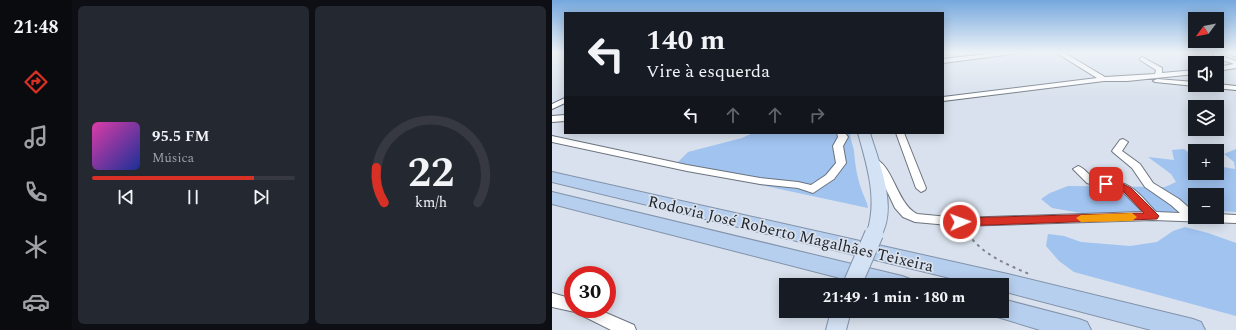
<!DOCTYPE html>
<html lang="pt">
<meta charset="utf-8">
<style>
:root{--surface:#171b24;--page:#242831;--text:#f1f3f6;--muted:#9ea1a6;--line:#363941;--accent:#d93025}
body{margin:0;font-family:Spectral,serif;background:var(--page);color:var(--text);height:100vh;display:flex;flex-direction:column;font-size:15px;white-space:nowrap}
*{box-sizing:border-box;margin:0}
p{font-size:13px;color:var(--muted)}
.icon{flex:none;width:22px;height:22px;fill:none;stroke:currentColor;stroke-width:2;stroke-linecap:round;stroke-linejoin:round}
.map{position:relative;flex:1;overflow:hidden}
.details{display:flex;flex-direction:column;gap:6px;padding:6px;background:#0d0f14;width:480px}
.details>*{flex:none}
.top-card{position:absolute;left:12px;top:12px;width:380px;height:122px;border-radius:0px;box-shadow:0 2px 10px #0003;background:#171b24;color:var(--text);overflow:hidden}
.needle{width:26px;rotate:238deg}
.fabs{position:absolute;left:636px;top:12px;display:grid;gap:8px}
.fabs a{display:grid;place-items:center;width:36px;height:36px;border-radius:0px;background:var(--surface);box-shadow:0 2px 10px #0003;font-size:20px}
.speed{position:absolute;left:12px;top:266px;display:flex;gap:8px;font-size:20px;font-weight:700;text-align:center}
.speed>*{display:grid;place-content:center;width:52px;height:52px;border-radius:50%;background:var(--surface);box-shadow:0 2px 10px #0003;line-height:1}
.speed .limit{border:6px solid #d22;background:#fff;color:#111}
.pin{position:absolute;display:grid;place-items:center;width:34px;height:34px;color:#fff;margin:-17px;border-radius:8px;box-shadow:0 2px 6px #0006}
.me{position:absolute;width:44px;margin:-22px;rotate:88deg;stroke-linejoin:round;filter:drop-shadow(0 0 3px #0008)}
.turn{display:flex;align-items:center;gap:14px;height:84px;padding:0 16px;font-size:18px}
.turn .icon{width:52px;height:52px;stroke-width:2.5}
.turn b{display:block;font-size:28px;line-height:34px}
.lanes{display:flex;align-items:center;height:38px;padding:0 16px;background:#0003;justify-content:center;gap:20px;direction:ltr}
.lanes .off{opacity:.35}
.details .tile{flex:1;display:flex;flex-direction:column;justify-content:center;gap:6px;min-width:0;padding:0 14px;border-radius:6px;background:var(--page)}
.details .dial{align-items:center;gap:0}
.dial svg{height:104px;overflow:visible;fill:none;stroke:var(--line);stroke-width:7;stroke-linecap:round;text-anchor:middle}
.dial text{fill:var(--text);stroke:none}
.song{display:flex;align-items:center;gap:12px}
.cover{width:48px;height:48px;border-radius:6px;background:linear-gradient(135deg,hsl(320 70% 55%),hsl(230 70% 35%))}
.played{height:4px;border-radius:2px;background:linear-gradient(90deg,var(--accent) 80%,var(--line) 80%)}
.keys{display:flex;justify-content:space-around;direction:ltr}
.details .tiles{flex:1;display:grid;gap:6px;grid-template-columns:repeat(2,1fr)}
.trip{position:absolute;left:227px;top:278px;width:230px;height:40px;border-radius:0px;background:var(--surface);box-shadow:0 2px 10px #0003;font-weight:700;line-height:40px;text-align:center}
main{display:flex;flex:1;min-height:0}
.dock{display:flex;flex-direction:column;width:72px;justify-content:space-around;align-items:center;background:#090b0e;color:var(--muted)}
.dock .icon{width:28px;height:28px}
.dock .active{color:var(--accent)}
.dock b{font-size:18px;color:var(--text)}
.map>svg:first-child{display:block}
</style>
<main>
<nav class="dock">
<b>21:48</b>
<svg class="icon active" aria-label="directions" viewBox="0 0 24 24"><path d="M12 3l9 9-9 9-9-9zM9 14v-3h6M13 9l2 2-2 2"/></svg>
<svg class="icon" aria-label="music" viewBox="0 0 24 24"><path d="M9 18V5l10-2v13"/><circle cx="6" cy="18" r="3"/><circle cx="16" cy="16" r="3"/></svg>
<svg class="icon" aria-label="phone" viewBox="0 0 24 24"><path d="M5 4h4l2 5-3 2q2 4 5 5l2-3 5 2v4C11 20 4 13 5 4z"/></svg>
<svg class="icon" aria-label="climate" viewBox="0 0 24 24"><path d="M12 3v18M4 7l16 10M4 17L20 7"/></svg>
<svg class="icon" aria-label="car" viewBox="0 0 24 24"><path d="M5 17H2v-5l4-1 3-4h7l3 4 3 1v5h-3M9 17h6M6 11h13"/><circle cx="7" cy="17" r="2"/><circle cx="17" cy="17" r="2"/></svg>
</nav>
<section class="details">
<div class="tiles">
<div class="tile">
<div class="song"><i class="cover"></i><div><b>95.5 FM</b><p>Música</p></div></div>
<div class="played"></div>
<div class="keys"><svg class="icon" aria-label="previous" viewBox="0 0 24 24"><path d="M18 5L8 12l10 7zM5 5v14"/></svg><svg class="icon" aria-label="pause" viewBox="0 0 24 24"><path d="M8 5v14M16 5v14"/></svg><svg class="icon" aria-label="next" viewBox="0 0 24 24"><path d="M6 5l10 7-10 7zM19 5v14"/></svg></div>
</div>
<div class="tile dial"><svg viewBox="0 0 100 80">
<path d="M14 69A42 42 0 1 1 86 69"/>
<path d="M14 69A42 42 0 0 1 8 42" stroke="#d93025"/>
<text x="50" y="56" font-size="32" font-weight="700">22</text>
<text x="50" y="72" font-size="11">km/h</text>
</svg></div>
</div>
</section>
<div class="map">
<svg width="684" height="330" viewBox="0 0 684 330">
<rect width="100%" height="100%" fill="#d8e1ed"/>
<path fill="#a0c3f0" d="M201,133H298C298,139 301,145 302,151C303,164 305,178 310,191C312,197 315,201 316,208L157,174L125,163L136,152L190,138Z
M632,149L643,157V173H665V166L683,169L682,162L672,154L684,149V212L665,211V195H643V211L541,215L500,208L489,199L498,193L516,186L613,187L624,182L619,174L596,157L622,160L620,150Z
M633,227L656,233L684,243V316L522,272L507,261L494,246L496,234L512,236L529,242L578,246L605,242L621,231Z"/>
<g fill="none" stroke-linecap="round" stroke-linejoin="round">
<defs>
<path id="minor" d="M452,52H476L391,63V59Z
M503,52H511L553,77L603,74L604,70L588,60V58L590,57L610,68V73L643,70V74L575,81H552L391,101V97L545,78Z
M662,52H668L669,56L684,61V68L665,71V67L682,64L665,58L661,54Z
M674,52L684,53V57L675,53Z
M605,79L643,82V85H646L643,86L603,82L601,81Z
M665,84L684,86V90L652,87L648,85Z
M13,98V103L0,109V104Z
M13,115V121L0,122V116Z
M285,133H293L296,137L291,146L294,163L282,179L261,193L246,188L208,184L135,171L0,142V136L135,165L208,178L246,182L259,185L274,175L284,163L281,146L286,137Z
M344,133H352L374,188L373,190L369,192L364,188Z
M571,139L576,142L570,151L588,164L601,183L627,199L643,213V217H665V214L684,215V223L601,220L408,226L363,222L351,217L343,208L325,170L316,161L321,158C341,163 344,203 365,214L408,218L591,212L569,190L559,188L544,186L535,183L521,169L526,166C533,168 537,176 543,179C550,182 558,180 565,182C583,185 592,200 604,212L628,213L619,205L593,187L580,168L562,153L560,151L568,140Z
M0,293L21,299V309H45L82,325L84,330H59L23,312L0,307Z"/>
<path id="major" d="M306,133H318C327,163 346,206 329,236L323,238L317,236L315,232C326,199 315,166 306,133Z
M279,311H299L294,330H274Z"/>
<path id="highway" d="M0,172L460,275L641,319L649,322L653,330H599L450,291V285H427L0,182Z
M0,192L350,276L358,279L361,285H315L0,204Z
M450,299L527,319L535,322L539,330H488L442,316L440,311H450Z"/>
</defs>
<use href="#minor" stroke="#6c737e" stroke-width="2"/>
<use href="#major" stroke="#8292a9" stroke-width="2"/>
<use href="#highway" stroke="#8292a9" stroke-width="2"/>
<path stroke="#80868e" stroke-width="1.5" stroke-dasharray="1.5 2.5" stroke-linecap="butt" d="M413,229L417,235"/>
<path stroke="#80868e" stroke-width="2" stroke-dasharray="3 4" stroke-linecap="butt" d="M416,234C432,256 455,264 479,275"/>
<use href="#minor" fill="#fff" fill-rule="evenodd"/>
<use href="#major" fill="#d4e2f5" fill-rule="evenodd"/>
<use href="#highway" fill="#b7cfef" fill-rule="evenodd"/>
<defs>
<path id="major-bridge-far1" d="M322,235L323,232"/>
<path id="major-bridge" d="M300,285L322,234"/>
</defs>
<use href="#major-bridge-far1" stroke="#8292a9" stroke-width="16" stroke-linecap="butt"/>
<use href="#major-bridge" stroke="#8292a9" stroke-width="20" stroke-linecap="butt"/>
<use href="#major-bridge-far1" stroke="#d4e2f5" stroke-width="14"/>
<use href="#major-bridge" stroke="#d4e2f5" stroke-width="18"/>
</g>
<linearGradient id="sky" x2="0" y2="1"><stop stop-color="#75a8de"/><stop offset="0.53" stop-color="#edf2f7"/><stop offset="1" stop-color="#edf2f7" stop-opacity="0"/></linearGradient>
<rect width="684" height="99" fill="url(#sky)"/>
<path fill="#d93025" stroke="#8d1f18" d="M554,181L571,184L579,188L607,216L605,219L408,226L403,222L408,218L592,213L572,192L550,187L549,184Z"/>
<path fill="#f59e0b" d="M580,213L585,217L580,221L529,222L524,218L529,215Z"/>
<g text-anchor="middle" stroke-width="3.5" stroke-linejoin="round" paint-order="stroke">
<g font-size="16" fill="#1f2226" stroke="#d8e1ed">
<text transform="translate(239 233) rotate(13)" y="6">Rodovia José Roberto Magalhães Teixeira</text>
</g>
</g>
</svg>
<div class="fabs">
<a><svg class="needle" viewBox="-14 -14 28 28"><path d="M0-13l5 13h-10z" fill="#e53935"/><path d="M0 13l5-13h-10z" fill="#9ea1a6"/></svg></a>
<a><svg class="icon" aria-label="sound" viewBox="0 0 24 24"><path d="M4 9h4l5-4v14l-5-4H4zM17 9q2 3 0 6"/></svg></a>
<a><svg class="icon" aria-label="layers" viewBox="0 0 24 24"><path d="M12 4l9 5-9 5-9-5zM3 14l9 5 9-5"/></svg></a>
<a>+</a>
<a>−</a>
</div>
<div class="speed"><div class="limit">30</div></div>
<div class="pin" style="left:554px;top:184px;background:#d93025"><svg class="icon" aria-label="arrive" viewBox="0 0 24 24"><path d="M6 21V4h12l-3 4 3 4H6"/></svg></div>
<svg class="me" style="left:408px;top:222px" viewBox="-20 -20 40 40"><circle r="17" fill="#d93025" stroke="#fff" stroke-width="3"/><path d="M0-11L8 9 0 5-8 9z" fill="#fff"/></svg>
<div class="trip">21:49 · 1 min · 180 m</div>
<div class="top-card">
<div class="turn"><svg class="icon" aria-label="left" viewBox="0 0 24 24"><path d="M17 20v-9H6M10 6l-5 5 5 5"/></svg><div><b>140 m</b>Vire à esquerda</div></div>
<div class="lanes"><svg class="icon" aria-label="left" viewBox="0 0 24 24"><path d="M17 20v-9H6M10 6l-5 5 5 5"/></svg><svg class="icon off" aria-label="ahead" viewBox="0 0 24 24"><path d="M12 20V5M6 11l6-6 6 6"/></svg><svg class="icon off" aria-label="ahead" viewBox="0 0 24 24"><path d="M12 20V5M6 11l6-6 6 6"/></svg><svg class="icon off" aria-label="right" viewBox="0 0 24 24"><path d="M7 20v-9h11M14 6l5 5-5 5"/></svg></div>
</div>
</div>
</main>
